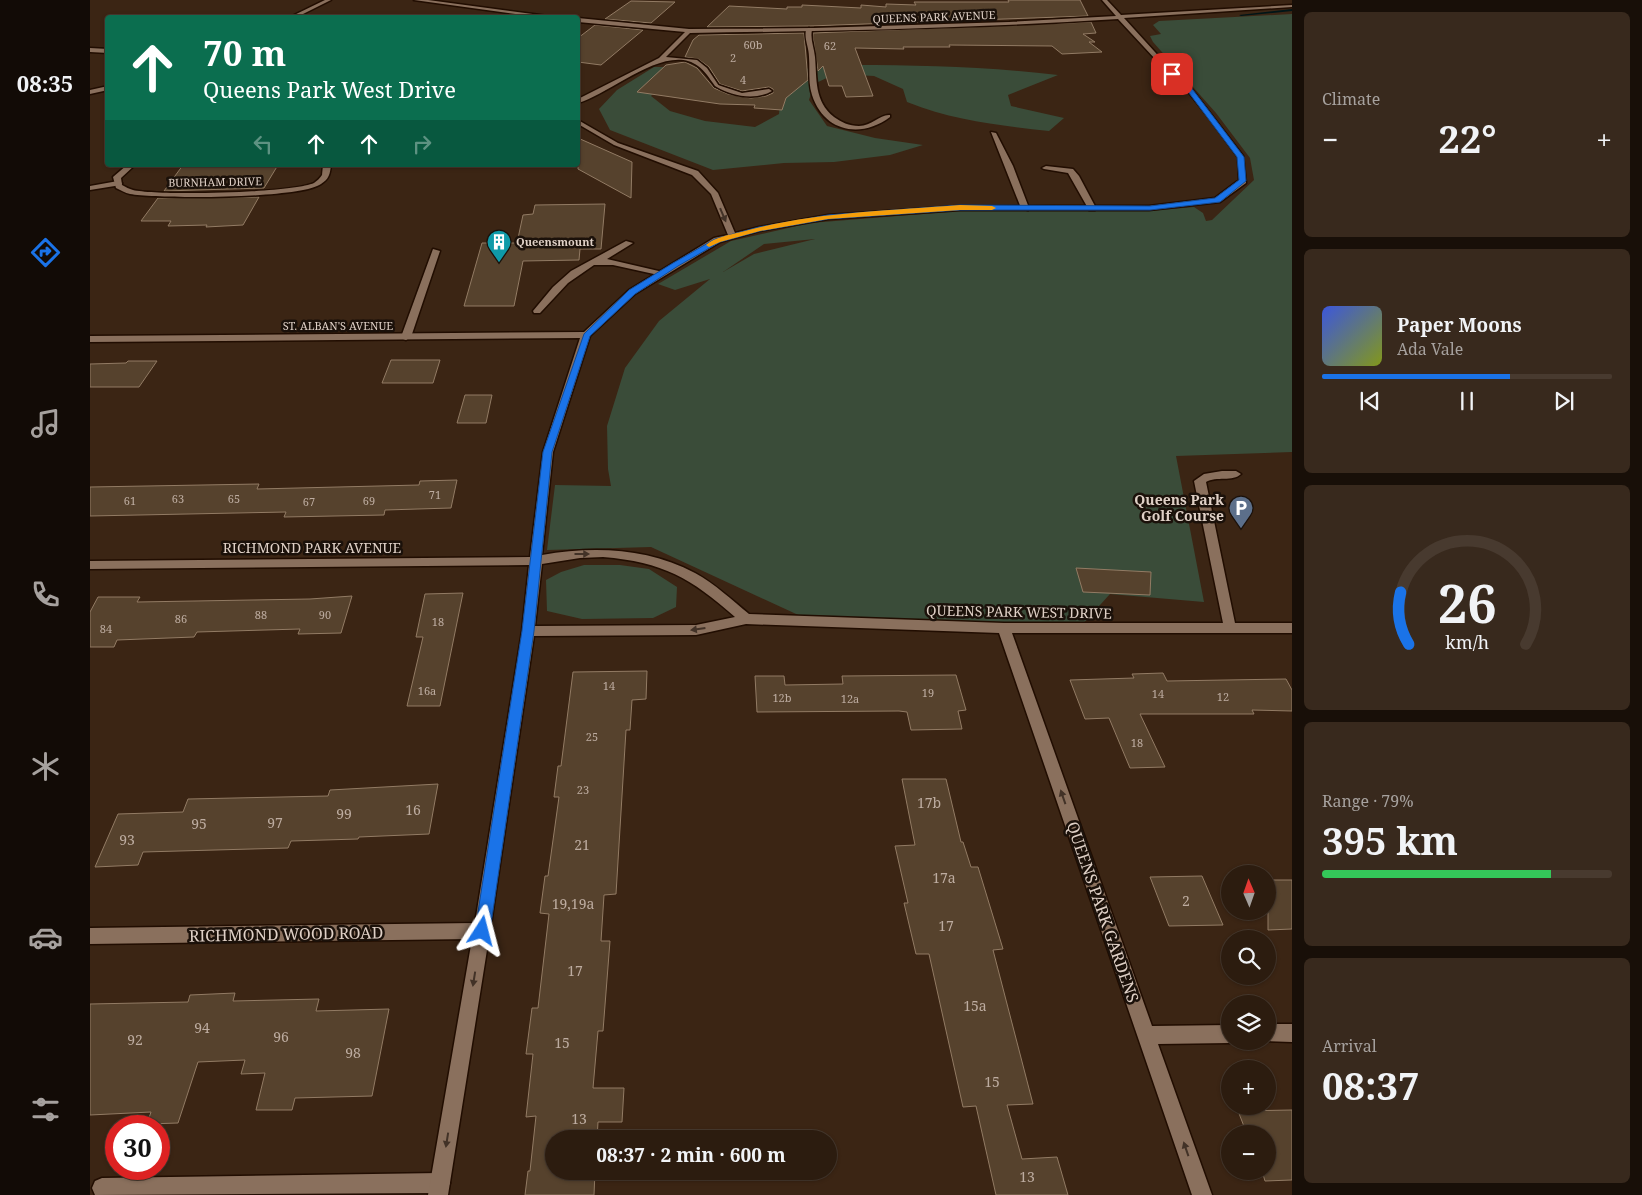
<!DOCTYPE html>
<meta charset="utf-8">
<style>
:root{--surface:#2c1c0f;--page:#38291d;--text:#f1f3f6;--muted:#a6a19e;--line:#483a2f;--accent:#1a73e8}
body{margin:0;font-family:"Noto Serif",serif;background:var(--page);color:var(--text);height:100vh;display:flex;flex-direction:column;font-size:19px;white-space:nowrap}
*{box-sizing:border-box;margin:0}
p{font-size:16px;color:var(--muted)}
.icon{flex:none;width:28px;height:28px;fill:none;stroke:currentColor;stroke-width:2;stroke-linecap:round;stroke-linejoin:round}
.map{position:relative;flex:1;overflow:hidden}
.sheet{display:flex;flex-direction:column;gap:12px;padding:12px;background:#180f08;width:350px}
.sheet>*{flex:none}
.guide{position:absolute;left:15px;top:15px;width:475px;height:152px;border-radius:5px;box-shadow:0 1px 4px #0004,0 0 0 1px var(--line);background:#0b6e4f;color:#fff;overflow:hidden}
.needle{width:32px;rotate:358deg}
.tools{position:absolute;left:1131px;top:865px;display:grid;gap:10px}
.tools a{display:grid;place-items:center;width:55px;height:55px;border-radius:50%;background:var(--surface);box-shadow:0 1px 4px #0004,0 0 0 1px var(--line);font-size:25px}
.speed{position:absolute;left:15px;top:1115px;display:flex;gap:10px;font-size:25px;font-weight:700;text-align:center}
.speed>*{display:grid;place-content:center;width:65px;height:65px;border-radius:50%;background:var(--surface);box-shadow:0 1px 4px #0004,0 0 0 1px var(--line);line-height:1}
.speed .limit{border:8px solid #d22;background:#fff;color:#111}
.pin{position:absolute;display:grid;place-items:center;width:42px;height:42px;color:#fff;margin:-21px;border-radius:10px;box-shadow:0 2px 8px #0006}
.me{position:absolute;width:55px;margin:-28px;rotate:9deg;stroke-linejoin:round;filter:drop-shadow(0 0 4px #0008)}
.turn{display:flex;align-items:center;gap:18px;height:105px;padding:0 15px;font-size:22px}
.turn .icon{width:65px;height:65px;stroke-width:2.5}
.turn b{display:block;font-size:35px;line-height:42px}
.lanes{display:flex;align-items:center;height:48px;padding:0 15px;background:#0003;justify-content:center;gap:25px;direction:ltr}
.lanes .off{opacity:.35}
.big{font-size:38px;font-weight:700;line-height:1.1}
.sheet .tile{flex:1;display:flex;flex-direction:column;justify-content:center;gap:8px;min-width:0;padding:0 18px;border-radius:8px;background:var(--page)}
.sheet .dial{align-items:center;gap:0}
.dial svg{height:130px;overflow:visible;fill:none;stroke:var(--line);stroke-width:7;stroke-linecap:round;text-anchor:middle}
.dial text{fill:var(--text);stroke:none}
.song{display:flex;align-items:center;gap:15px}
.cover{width:60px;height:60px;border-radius:8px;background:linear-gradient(135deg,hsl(230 70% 55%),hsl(70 70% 35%))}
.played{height:5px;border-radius:2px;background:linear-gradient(90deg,var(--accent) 65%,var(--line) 65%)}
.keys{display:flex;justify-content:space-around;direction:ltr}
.heat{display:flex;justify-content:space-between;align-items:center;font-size:28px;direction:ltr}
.charge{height:8px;border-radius:4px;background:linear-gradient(90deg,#34c759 79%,var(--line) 0)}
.trip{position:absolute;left:455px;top:1130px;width:292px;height:50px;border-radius:25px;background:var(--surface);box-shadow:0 1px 4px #0004,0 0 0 1px var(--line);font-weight:700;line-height:50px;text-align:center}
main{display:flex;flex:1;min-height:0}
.dock{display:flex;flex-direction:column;width:90px;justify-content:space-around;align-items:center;background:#120b06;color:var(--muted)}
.dock .icon{width:35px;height:35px}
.dock .current{color:var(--accent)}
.dock b{font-size:22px;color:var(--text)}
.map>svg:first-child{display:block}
</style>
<main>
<nav class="dock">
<b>08:35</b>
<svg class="icon current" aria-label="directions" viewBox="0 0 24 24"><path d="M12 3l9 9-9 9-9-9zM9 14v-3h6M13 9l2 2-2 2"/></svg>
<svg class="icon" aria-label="music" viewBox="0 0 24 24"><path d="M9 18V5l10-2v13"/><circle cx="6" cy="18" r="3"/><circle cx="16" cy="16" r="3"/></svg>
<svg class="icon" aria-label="phone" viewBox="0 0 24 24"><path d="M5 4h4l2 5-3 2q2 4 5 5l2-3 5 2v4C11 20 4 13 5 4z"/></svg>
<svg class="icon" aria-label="climate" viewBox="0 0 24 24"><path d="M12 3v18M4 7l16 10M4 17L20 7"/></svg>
<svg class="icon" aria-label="car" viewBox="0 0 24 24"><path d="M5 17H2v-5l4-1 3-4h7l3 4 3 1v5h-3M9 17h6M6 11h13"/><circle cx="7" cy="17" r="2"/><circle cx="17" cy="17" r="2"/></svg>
<svg class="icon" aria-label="filters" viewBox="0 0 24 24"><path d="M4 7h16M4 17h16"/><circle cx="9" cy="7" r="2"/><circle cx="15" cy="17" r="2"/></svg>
</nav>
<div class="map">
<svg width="1202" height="1195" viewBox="0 0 1202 1195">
<rect width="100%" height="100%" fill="#3b2514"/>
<path fill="#3a4c39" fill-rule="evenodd" d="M1202,14V452L1086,456L1114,602L1020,594L991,626L717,619L561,547L457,550L465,485L521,486L518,469L517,426L535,368L569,321L620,279L585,290L568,284L641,241L720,223L870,211H1059L1104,207L1113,213L1116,221L1122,220L1164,180L1160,158L1126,113L1063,42L1060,36L1071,34L1063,25L1069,21ZM725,239L664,254L633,272L674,244Z
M764,65C833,65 900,67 968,75L918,95L921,106L974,118L959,131C907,125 865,121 817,102L813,89L784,76L745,74L724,84L719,100L737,126L785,138L833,145L800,155L744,162L694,163L623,170L520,130L509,109L527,90L564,67H596L577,79L561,96L580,111L615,121L665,127L689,114L692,80L719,68Z
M494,565H530L559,569L587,587L586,607L563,618L492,619L457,611L456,580L471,572Z"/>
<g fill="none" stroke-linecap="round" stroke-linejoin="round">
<path fill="#001517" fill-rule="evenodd" d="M1202,9V11L1151,16L1149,15Z"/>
</g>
<path fill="#56422d" stroke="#927b64" d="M918,0H990L998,16L719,26L617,27L639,6L697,9V7H712V5L771,8V5L796,7V4L826,5L824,2H919Z
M541,1L585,2L561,23L515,19Z
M1001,22L1006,33L993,34L1005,42H999L1012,52L972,54L962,46L859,45L860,47H813L814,49L765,48L783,96L756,97L752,86H739L733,66L728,71L723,37V33Z
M505,25L553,30L511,65L488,62V38Z
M714,33L718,80L696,98L692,110L664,108L665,105L630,104L547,92L576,65L595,62L607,68L624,88L638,94L661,98L676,96L683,93V89L679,87L652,91L630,84L619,67L608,59L595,57L603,40L609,35Z
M488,138L542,162L541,198L488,169Z
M93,165H188L174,188L74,191Z
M169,197L153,225L116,227L117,225L78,226L81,221H51L68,198Z
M515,204L511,249H490L489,260L433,261L424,306H374L392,243H427L433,215L443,214L445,205Z
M301,360H350L343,383H292Z
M38,361H67L49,387H0V364L36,363Z
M375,395H402L396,423H367Z
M367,480L361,508L295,510L294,515L194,517L196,512L0,516V487L169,484L167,489L329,485L330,481Z
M986,568L1061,572L1060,595L993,592Z
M373,593L350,706H317L333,637H326L335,594Z
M262,596L251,633L208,634L210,629L107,632L104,637L27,640L24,647H0V612L8,597H50L47,602L220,599Z
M557,671L556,699L542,700L540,730H536L526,894L514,895L511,941H520L513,1031H508L503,1088H534L532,1122H508L507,1139H464V1171H505L504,1195H435L438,1171H440L446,1116L436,1117L443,1054H436L442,1008H448L459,914L450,913L455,876H458L469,797H464L468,766H471L483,672Z
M1073,673L1077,681L1196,679L1202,690V711L1162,710L1164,714H1050L1075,767L1040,768L1019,718L995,719L980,680L1044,678L1042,674Z
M866,675L876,710L868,711L872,729L821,730L817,712L809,711L667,712L665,676H694L695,685L753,684L752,676Z
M812,779H856L871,842H873L881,867H888L913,949L903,950L943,1104L917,1105L932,1159L967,1157L978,1195H906L886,1106L873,1107L839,954H826L814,903H818L805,846L825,845Z
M348,784L339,834L269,837L268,839L201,841L198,848L53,852L48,865L5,867L28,814L93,812L98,799L238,796L240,790Z
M1112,876L1133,925L1079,926L1060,877Z
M1178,880H1202V929L1178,930Z
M145,993L143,1001L229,999L226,1011L299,1009L282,1096L205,1098L202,1110H166L175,1073L151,1074L155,1060L108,1062L88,1123L57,1124L61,1112L0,1115V1004L98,1002L100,995Z
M1202,1110V1180L1175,1181L1172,1171H1178V1134H1157L1148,1111Z"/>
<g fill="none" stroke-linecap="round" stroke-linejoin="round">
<defs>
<path id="service" d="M719,28L722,30C720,39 724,47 725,57C727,79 724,101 744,117C751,122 759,126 769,126C782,126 790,114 800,115V117C771,139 734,132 722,95C718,83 720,69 719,57C719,47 714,39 716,30Z
M625,84L652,93L679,89L682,91C665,101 641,96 625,86Z
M901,132L906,133L923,166L939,208L938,210L931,208Z
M956,166L983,169L989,176L1006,208L1005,210H999L978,173L954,169L952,168Z
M28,181L32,183L31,185L0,190V186Z
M536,241L543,243L517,259L573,272V276L523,265H504L478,283L450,313H444L443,311L463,287L481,271Z
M343,249L350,251L321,337L316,340L313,339L311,337Z
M1132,471H1146L1151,474C1143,482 1126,476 1116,482L1146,628L1145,631H1135L1134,628L1104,481L1114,474Z
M350,1173L357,1176L360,1183L357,1190L350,1193L5,1195L2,1188L5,1181L12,1178Z"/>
<path id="minor" d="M235,0H241L205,18H198Z
M324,0H338L473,18H455Z
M1012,0H1017L1031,15L1202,5V7L1034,18L1084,73L1100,87L1153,156L1156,183L1130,202L1059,210H870L738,219L669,231L630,242L545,294L500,336L463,452L452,555C504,546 558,548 605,573C625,584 642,600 659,614L914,623H1202V633H922L1062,1026L1140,1025V1041H1144L1140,1043L1068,1044L1122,1195H1102L909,633L656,624L606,635L444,636L400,931L358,1195H338L382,939L0,944V928L385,923L432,631L439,565L0,569V561L440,557L453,452L490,338L0,342V336L494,332L539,290L624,238L638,235L621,194L602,175L524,145L488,124V120L528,143L608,171L628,193L645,233L669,227L738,215L870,206H1059L1125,198L1149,180L1148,157L1120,119L1096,89L1080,75L1028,19C886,28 743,31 600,33L576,57L607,60L617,68L629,86H625C620,79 615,71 608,66C576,42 519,95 488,103V99L569,58L595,32L488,22V18L599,29L724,28L919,22L1026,16ZM513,557C573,562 601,578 645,617L606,625L445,626L452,564L490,558Z
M0,48L18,49V53L0,52Z
M18,86V90L0,94V90Z
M37,165H45L31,178L32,185C36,187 39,189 43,190C68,196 202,193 224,183C227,181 230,178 232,175L233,165H241C240,174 239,179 231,184C210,199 69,199 40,194C35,193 31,190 26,188L23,177Z
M1178,1024H1202V1042L1176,1041Z"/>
</defs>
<use href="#service" stroke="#210d01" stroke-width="3"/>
<use href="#minor" stroke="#210d01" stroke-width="3"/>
<use href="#service" fill="#8a705d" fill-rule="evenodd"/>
<use href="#minor" fill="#8a705d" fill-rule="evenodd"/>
</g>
<defs><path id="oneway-solid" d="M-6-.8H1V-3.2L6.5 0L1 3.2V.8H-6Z" transform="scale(1.25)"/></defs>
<g fill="#423227">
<use href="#oneway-solid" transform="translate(633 215) rotate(67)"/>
<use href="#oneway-solid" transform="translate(492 554)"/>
<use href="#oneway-solid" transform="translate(608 629) rotate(172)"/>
<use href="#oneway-solid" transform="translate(973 797) rotate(-109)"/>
<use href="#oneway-solid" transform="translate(384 979) rotate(99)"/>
<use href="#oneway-solid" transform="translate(357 1140) rotate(99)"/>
<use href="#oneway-solid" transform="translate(1096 1149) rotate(-109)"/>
</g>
<path fill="#1a73e8" stroke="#114b97" d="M1080,73H1084L1100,86L1154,157L1156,181L1130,202L1060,210H870L738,219L670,231L630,242L588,266L545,294L500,336L462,452L444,631L400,931L398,936L392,938L387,936L385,931L432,631L453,452L494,334L539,290L583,263L625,239L669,227L738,215L870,205L1060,206L1125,198L1149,180L1147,157L1096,89L1080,75Z"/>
<path fill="#f59e0b" d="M870,205L902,206L906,208L902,210H870L738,219L670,231L630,242L619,247L616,245C625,237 639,235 651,232C722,212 796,211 870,205Z"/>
<defs>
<symbol id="building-pin" viewBox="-11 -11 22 30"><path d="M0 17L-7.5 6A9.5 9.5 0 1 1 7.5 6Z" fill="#0f9aa8" stroke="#1b110a"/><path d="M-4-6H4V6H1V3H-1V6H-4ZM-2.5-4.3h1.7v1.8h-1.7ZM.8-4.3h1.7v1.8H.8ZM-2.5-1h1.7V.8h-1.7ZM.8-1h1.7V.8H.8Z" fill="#fff"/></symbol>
<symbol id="parking-pin" viewBox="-11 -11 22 30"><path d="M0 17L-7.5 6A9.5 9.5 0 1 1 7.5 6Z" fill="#5c6f8a" stroke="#1b110a"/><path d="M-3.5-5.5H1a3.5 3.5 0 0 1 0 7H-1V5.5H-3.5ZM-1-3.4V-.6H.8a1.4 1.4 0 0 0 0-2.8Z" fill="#fff"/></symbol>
</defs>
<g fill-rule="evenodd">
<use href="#building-pin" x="395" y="228" width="28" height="38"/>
<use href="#parking-pin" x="1137" y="494" width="28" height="38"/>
</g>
<g text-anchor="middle" stroke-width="5" stroke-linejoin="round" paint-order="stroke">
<g font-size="11" fill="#dfd0c6" stroke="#1b110a">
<text transform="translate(844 17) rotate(-2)" y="4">QUEENS PARK AVENUE</text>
<text transform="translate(125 182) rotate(-1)" y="4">BURNHAM DRIVE</text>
<text x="248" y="330">ST. ALBAN'S AVENUE</text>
</g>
<g font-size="11" fill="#bdaca0">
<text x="663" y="49">60b</text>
<text x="740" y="50">62</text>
<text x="643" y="62">2</text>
<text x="653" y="84">4</text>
<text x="345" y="499">71</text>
<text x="88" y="503">63</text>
<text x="144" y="503">65</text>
<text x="40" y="505">61</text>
<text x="279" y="505">69</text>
<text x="219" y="506">67</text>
<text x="171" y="619">88</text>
<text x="235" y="619">90</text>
<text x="91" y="623">86</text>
<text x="348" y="626">18</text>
<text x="16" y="633">84</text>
<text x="519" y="690">14</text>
<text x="337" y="695">16a</text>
<text x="838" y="697">19</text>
<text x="1068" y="698">14</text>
<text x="1133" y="701">12</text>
<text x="692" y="702">12b</text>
<text x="760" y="703">12a</text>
<text x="502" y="741">25</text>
<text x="1047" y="747">18</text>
<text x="493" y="794">23</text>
</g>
<g font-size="11" font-weight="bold" fill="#dfd0c6" stroke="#1b110a" text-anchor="start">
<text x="426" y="246">Queensmount</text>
</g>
<g font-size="14" font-weight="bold" fill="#dfd0c6" stroke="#1b110a" text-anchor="end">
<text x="1134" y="505">Queens Park<tspan x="1134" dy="16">Golf Course</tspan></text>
</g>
<g font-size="14" fill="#dfd0c6" stroke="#1b110a">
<text x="222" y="553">RICHMOND PARK AVENUE</text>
<text transform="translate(929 612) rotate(1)" y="5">QUEENS PARK WEST DRIVE</text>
</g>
<g font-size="14" fill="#bdaca0">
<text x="839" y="808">17b</text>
<text x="323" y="815">16</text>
<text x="254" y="819">99</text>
<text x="185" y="828">97</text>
<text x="109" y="829">95</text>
<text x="37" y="845">93</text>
<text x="492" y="850">21</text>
<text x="854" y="883">17a</text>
<text x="1096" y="906">2</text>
<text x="483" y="909">19,19a</text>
<text x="856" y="931">17</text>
<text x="485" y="976">17</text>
<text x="885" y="1011">15a</text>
<text x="112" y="1033">94</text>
<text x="191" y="1042">96</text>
<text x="45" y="1045">92</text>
<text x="472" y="1048">15</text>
<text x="263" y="1058">98</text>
<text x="902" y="1087">15</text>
<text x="489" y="1124">13</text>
<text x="937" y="1182">13</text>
</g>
<g font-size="16" fill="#dfd0c6" stroke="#1b110a">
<text transform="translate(1013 912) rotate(71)" y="6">QUEENS PARK GARDENS</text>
<text transform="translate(196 934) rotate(-1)" y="6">RICHMOND WOOD ROAD</text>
</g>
</g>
</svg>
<div class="tools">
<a><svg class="needle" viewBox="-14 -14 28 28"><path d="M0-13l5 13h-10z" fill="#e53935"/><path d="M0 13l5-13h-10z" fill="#a6a19e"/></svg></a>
<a><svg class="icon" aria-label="search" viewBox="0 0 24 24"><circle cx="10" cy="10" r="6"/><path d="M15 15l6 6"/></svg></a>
<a><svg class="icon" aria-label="layers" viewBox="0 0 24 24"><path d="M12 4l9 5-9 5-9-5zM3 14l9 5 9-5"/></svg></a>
<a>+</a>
<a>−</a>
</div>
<div class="speed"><div class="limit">30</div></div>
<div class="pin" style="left:1082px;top:74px;background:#d93025"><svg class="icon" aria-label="arrive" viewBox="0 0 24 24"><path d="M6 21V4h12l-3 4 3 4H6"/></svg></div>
<svg class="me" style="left:392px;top:931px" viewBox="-20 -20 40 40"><path d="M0-17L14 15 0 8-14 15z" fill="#1a73e8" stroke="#fff" stroke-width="4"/></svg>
<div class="trip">08:37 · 2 min · 600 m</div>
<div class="guide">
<div class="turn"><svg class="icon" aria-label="ahead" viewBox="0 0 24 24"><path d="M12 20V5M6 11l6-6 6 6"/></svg><div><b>70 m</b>Queens Park West Drive</div></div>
<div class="lanes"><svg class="icon off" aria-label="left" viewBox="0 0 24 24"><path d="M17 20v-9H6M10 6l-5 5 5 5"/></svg><svg class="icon" aria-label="ahead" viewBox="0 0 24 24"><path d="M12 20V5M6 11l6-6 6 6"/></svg><svg class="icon" aria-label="ahead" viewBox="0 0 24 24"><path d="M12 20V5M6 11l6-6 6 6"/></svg><svg class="icon off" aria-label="right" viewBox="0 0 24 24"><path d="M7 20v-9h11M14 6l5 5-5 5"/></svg></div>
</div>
</div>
<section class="sheet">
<div class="tile"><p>Climate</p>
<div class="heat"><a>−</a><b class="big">22°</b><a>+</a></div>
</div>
<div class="tile">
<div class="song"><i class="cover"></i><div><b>Paper Moons</b><p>Ada Vale</p></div></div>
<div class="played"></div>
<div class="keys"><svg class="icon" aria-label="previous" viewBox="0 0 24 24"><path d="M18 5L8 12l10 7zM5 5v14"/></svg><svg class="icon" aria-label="pause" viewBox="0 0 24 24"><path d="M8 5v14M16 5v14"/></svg><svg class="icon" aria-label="next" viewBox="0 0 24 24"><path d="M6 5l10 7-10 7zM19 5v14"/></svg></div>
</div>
<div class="tile dial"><svg viewBox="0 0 100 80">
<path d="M14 69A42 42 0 1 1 86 69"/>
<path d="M14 69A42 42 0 0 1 9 37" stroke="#1a73e8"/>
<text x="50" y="56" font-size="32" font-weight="700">26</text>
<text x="50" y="72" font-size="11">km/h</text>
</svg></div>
<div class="tile"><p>Range · 79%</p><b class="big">395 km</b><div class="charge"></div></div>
<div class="tile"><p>Arrival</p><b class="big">08:37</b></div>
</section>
</main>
